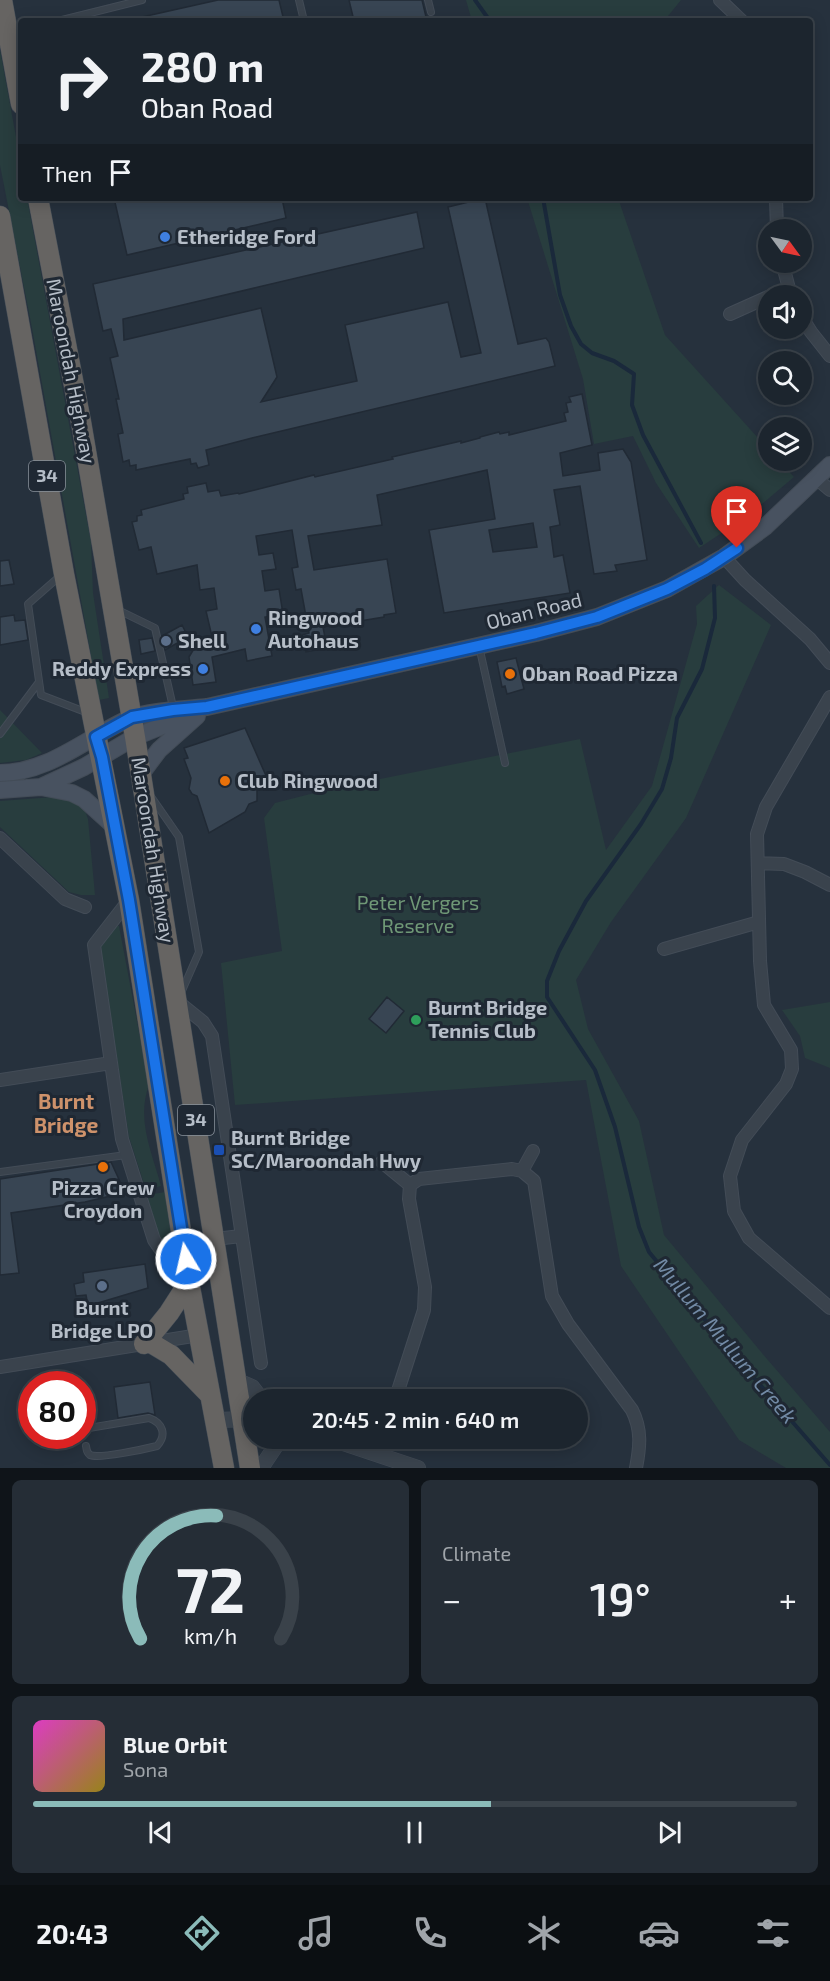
<!DOCTYPE html>
<meta charset="utf-8">
<style>
:root{--surface:#1c252e;--page:#252d36;--text:#f1f3f6;--muted:#a0a5aa;--line:#3a424a;--accent:#8bbbb9}
body{margin:0;font-family:"Exo 2",sans-serif;background:var(--page);color:var(--text);height:100vh;display:flex;flex-direction:column;font-size:22px;white-space:nowrap}
*{box-sizing:border-box;margin:0}
p{font-size:20px;color:var(--muted)}
.icon{flex:none;width:33px;height:33px;fill:none;stroke:currentColor;stroke-width:2;stroke-linecap:round;stroke-linejoin:round}
.map{position:relative;height:1468px;overflow:hidden}
.sheet{display:flex;flex-direction:column;gap:12px;padding:12px;background:#0f1419;flex:1}
.sheet>*{flex:none}
.top-card{position:absolute;left:18px;top:18px;width:795px;height:183px;border-radius:6px;box-shadow:0 3px 15px #0003,0 0 0 2px var(--line);background:#1c252e;color:var(--text);overflow:hidden}
.needle{width:39px;rotate:123deg}
.tools{position:absolute;left:758px;top:219px;display:grid;gap:12px}
.tools a{display:grid;place-items:center;width:54px;height:54px;border-radius:50%;background:var(--surface);box-shadow:0 3px 15px #0003,0 0 0 2px var(--line);font-size:30px}
.speed{position:absolute;left:18px;top:1371px;display:flex;gap:12px;font-size:30px;font-weight:700;text-align:center}
.speed>*{display:grid;place-content:center;width:78px;height:78px;border-radius:50%;background:var(--surface);box-shadow:0 3px 15px #0003,0 0 0 2px var(--line);line-height:1}
.speed .limit{border:9px solid #d22;background:#fff;color:#111}
.pin{position:absolute;display:grid;place-items:center;width:51px;height:51px;color:#fff;margin:-62px -26px;border-radius:50% 50% 50% 0;rotate:-45deg;box-shadow:0 0 6px #0007}
.pin .icon{rotate:45deg}
.me{position:absolute;width:66px;margin:-33px;rotate:351deg;stroke-linejoin:round;filter:drop-shadow(0 0 4px #0008)}
.turn{display:flex;align-items:center;gap:21px;height:126px;padding:0 24px;font-size:27px}
.turn .icon{width:78px;height:78px;stroke-width:2.5}
.turn b{display:block;font-size:42px;line-height:51px}
.then{display:flex;align-items:center;height:57px;padding:0 24px;background:#0003;gap:12px;font-size:22px}
.big{font-size:45px;font-weight:600;line-height:1.1}
.sheet .widget{flex:1;display:flex;flex-direction:column;justify-content:center;gap:9px;min-width:0;padding:0 21px;border-radius:9px;background:var(--page)}
.sheet .dial{align-items:center;gap:0}
.dial svg{height:156px;overflow:visible;fill:none;stroke:var(--line);stroke-width:7;stroke-linecap:round;text-anchor:middle}
.dial text{fill:var(--text);stroke:none}
.song{display:flex;align-items:center;gap:18px}
.cover{width:72px;height:72px;border-radius:9px;background:linear-gradient(135deg,hsl(310 70% 55%),hsl(50 70% 35%))}
.played{height:6px;border-radius:3px;background:linear-gradient(90deg,var(--accent) 60%,var(--line) 60%)}
.keys{display:flex;justify-content:space-around;direction:ltr}
.heat{display:flex;justify-content:space-between;align-items:center;font-size:33px;direction:ltr}
.sheet .tiles{flex:1;display:grid;gap:12px;grid-template-columns:1fr 1fr}
.widget:last-child{grid-column:span 2}
.trip{position:absolute;left:243px;top:1389px;width:345px;height:60px;border-radius:30px;background:var(--surface);box-shadow:0 3px 15px #0003,0 0 0 2px var(--line);font-weight:600;line-height:60px;text-align:center}
.dock{display:flex;height:96px;justify-content:space-around;align-items:center;background:#0b0f12;color:var(--muted)}
.dock .icon{width:42px;height:42px}
.dock .on{color:var(--accent)}
.dock b{font-size:27px;color:var(--text)}
.map>svg:first-child{display:block}
</style>
<div class="map">
<svg width="830" height="1468" viewBox="0 0 830 1468">
<rect width="100%" height="100%" fill="#26313d"/>
<path fill="#283d3e" d="M466,0H681L664,21H472Z
M0,50L21,164V198H27L91,542L93,593L109,698L99,700L32,328L0,165Z
M527,198H618L665,335L768,449V460L779,461L794,477L749,515L699,548L656,483L633,436L594,444L583,379Z
M719,585L771,625L686,818L611,922L576,980L588,1029L639,1121L664,1235L767,1359L830,1432V1468H786L739,1440L621,1266L586,1080L235,1105L221,963L282,951L264,818L275,803L330,789L580,739L606,850L652,786L697,624L696,606Z
M0,710L5,715L42,753L26,760L0,763Z
M54,797L64,798L84,808L88,819L95,895H81L69,892L0,827V801Z
M115,925L119,926L149,1085C136,1120 152,1152 161,1186L146,1190L129,1137L100,948L101,941Z
M830,1002V1068L805,1058L800,1036L782,1010Z
M165,1192L174,1255L173,1258L160,1240L147,1195Z"/>
<g fill="none" stroke-linecap="round" stroke-linejoin="round">
<path stroke="#1a293b" stroke-width="4" d="M475,0L490,21
M543,198L560,295L571,326L581,344L592,353L614,361L634,374L632,405L643,435L701,543
M714,586L715,618L702,669L677,718L671,758L662,789L641,824L586,901L559,951L547,981V997L595,1070L615,1127L639,1227L649,1252L735,1356L830,1465"/>
</g>
<path fill="#384553" stroke="#212a35" stroke-width="1.5" fill-rule="evenodd" d="M218,0H279L284,21H143L142,17Z
M349,0H422L427,21H354Z
M114,198H282L286,218L127,255Z
M485,198L518,344L546,338L549,342L555,366L252,438L206,450L209,465L198,468L196,463L191,464L190,459L136,470V465L130,466L129,460L123,462L118,434L123,433L116,399H119L110,358L118,356L111,329L103,331L93,284L417,212L424,248L123,319L124,340L261,308L277,377L261,402L357,381L345,325L448,302L461,357L481,353L448,207Z
M582,394L592,445L560,453L563,476L600,470L598,453L623,449L631,462L647,560L615,565L617,571L594,574L580,486L554,490L560,525L550,527L554,557L563,555L570,593L444,613L429,530L495,519L487,470L377,495L382,525L308,536L314,570L387,559L396,613L384,615V617L323,627L327,648L306,652L302,635L309,633L301,589L296,590L292,568L298,567L292,530L256,536L259,555L273,553L276,569L262,571L265,591L279,589L283,614L265,617L272,656L247,661L245,649L212,657L216,682L193,685L189,657L195,647L214,645L206,611L217,609L214,588L200,590L197,565L157,574L151,547L139,550L132,522L137,521V516L142,515L141,510L184,499L183,494L188,493L187,487L206,483L208,492L219,490L221,496L238,493L239,494L314,475L315,477L393,459L392,457L461,441V443L480,438V437L499,432L500,434L509,432V435L566,421L564,413L568,412L566,403L571,402L569,397ZM533,523L537,547L493,552L489,530Z
M9,560L14,584L0,586V561Z
M14,615L15,621L25,620L28,640L0,645V617Z
M182,625L188,637L165,650L162,636Z
M152,638L155,651L141,654L139,640Z
M516,658L524,689L507,694L505,686L502,687L497,662Z
M245,728L267,778L261,780L257,788V801L249,804L245,812L209,833L197,796L192,794L189,789L191,778L184,759L188,758L184,748Z
M387,997L404,1011L386,1033L369,1019Z
M111,1162L122,1186L119,1194L85,1202L11,1213L19,1273L0,1275V1179Z
M145,1264L148,1288L88,1306L86,1295L76,1296L74,1284L84,1282L83,1273Z
M150,1382L155,1415L148,1413L118,1418L114,1387Z"/>
<g fill="none" stroke-linecap="round" stroke-linejoin="round">
<defs>
<path id="service" d="M299,0L304,21
M428,0L431,12
M58,21L142,0
M60,576L28,604L41,695L88,713
M116,609L155,628L173,707
M479,646L505,763
M127,675L164,669
M0,734L39,682
M152,798L179,837L199,952L181,993
M0,1172L126,1155
M83,1429L149,1418C163,1423 167,1435 157,1446C145,1449 99,1459 90,1455C86,1452 87,1450 86,1446"/>
<path id="minor" d="M720,0L742,21
M776,198L777,230
M782,262L791,296
M730,314L768,297
M801,316L811,332L830,356
M817,479L830,490
M724,557L745,580L810,639L830,663
M830,697L766,807L757,834L760,961L764,1005L791,1050L792,1069L786,1084L742,1140L730,1176L734,1211L749,1238L830,1308
M0,838L65,899L85,907
M758,863L784,864L805,872L830,885
M129,900L94,945L122,1139L154,1240L174,1269L188,1281
M664,949L759,922
M177,1001L203,1022L212,1036L261,1363
M0,1080L111,1063
M382,1162L410,1185
M522,1171L533,1151
M215,1239L241,1236
M0,1367L199,1335
M395,1400L424,1310L425,1287L409,1199L410,1185L419,1179L512,1169L522,1171L534,1181L552,1296L568,1324L632,1410C642,1430 640,1447 636,1468
M377,1454L382,1438"/>
<path id="tertiary" d="M236,1380L252,1387L262,1400
M214,1420L254,1419
M328,1438L418,1468
M261,1468L281,1438"/>
<path id="secondary" d="M0,773C49,773 87,737 130,718C147,711 187,709 207,707L536,633L597,617L667,589L724,557L765,527L830,465
M141,774L159,750L197,716
M41,787L72,793L84,799L115,827
M0,790L41,787L84,767L135,737L194,713"/>
<path id="trunk" d="M2,0L21,104
M38,198L81,422L135,737L250,1468
M0,216L64,574L129,900L189,1282L224,1468
M151,1343L171,1355L209,1394
M144,1344L169,1313L189,1282"/>
</defs>
<use href="#service" stroke="#434c57" stroke-width="8"/>
<use href="#minor" stroke="#434c57" stroke-width="14"/>
<use href="#tertiary" stroke="#434c57" stroke-width="16"/>
<use href="#secondary" stroke="#434c57" stroke-width="18"/>
<use href="#trunk" stroke="#454e58" stroke-width="21"/>
<use href="#service" stroke="#3a434d" stroke-width="6"/>
<use href="#minor" stroke="#3a434d" stroke-width="12"/>
<use href="#tertiary" stroke="#3a434d" stroke-width="15"/>
<use href="#secondary" stroke="#485260" stroke-width="16"/>
<use href="#trunk" stroke="#666462" stroke-width="20"/>
</g>
<g fill="none" stroke-linecap="round" stroke-linejoin="round">
<defs>
<path id="route" d="M186,1259L129,900L102,757L96,737L132,717L173,710L207,707L536,633L597,617L667,589L705,569L737,548"/>
</defs>
<use href="#route" stroke="#114b97" stroke-width="15"/>
<use href="#route" stroke="#1a73e8" stroke-width="10"/>
</g>
<g fill="#3f7fe0" stroke="#1f2833" stroke-width="2">
<circle cx="165" cy="237" r="6"/>
<circle cx="256" cy="629" r="6"/>
<circle cx="203" cy="669" r="6"/>
</g>
<g fill="#5c6f8a" stroke="#1f2833" stroke-width="2">
<circle cx="166" cy="641" r="6"/>
<circle cx="102" cy="1286" r="6"/>
</g>
<g fill="#e8710a" stroke="#1f2833" stroke-width="2">
<circle cx="510" cy="674" r="6"/>
<circle cx="225" cy="781" r="6"/>
<circle cx="103" cy="1167" r="6"/>
</g>
<circle fill="#2e9e5b" stroke="#1f2833" stroke-width="2" cx="416" cy="1020" r="6"/>
<rect fill="#1a4fb4" stroke="#1f2833" stroke-width="2" x="213" y="1144" width="12" height="12" rx="3"/>
<g text-anchor="middle" stroke-width="6" stroke-linejoin="round" paint-order="stroke">
<g fill="#1f2833" stroke="#89919b" stroke-width="1.5">
<rect x="29" y="461" width="36" height="30" rx="4.5"/>
<rect x="178" y="1105" width="36" height="30" rx="4.5"/>
</g>
<g font-size="18" font-weight="bold" fill="#b6bec8">
<text x="47" y="482">34</text>
<text x="196" y="1126">34</text>
</g>
<g font-size="20" font-weight="bold" fill="#b6bec8" stroke="#1f2833" text-anchor="start">
<text x="177" y="244">Etheridge Ford</text>
<text x="268" y="625">Ringwood<tspan x="268" dy="23">Autohaus</tspan></text>
<text x="178" y="648">Shell</text>
<text x="191" y="676" text-anchor="end">Reddy Express</text>
<text x="522" y="681">Oban Road Pizza</text>
<text x="237" y="788">Club Ringwood</text>
<text x="428" y="1015">Burnt Bridge<tspan x="428" dy="23">Tennis Club</tspan></text>
<text x="231" y="1145">Burnt Bridge<tspan x="231" dy="23">SC/Maroondah Hwy</tspan></text>
<text x="103" y="1195" text-anchor="middle">Pizza Crew<tspan x="103" dy="23">Croydon</tspan></text>
<text x="102" y="1315" text-anchor="middle">Burnt<tspan x="102" dy="23">Bridge LPO</tspan></text>
</g>
<g font-size="20" fill="#b6bec8" stroke="#1f2833">
<text transform="translate(71 371) rotate(79)" y="7">Maroondah Highway</text>
<text transform="translate(534 611) rotate(-14)" y="7">Oban Road</text>
<text transform="translate(153 850) rotate(81)" y="7">Maroondah Highway</text>
</g>
<g font-size="20" fill="#6f9876" stroke="#1f2833">
<text x="418" y="910">Peter Vergers<tspan x="418" dy="23">Reserve</tspan></text>
</g>
<g font-size="21" font-weight="bold" fill="#ce926b" stroke="#1f2833">
<text x="66" y="1109">Burnt<tspan x="66" dy="24">Bridge</tspan></text>
</g>
<g font-size="21" font-style="italic" fill="#728aa5" stroke="#1f2833">
<text transform="translate(725 1341) rotate(50)" y="7">Mullum Mullum Creek</text>
</g>
</g>
</svg>
<div class="tools">
<a><svg class="needle" viewBox="-14 -14 28 28"><path d="M0-13l5 13h-10z" fill="#e53935"/><path d="M0 13l5-13h-10z" fill="#a0a5aa"/></svg></a>
<a><svg class="icon" aria-label="sound" viewBox="0 0 24 24"><path d="M4 9h4l5-4v14l-5-4H4zM17 9q2 3 0 6"/></svg></a>
<a><svg class="icon" aria-label="search" viewBox="0 0 24 24"><circle cx="10" cy="10" r="6"/><path d="M15 15l6 6"/></svg></a>
<a><svg class="icon" aria-label="layers" viewBox="0 0 24 24"><path d="M12 4l9 5-9 5-9-5zM3 14l9 5 9-5"/></svg></a>
</div>
<div class="speed"><div class="limit">80</div></div>
<div class="pin" style="left:737px;top:548px;background:#d93025"><svg class="icon" aria-label="arrive" viewBox="0 0 24 24"><path d="M6 21V4h12l-3 4 3 4H6"/></svg></div>
<svg class="me" style="left:186px;top:1259px" viewBox="-20 -20 40 40"><circle r="17" fill="#1a73e8" stroke="#fff" stroke-width="3"/><path d="M0-11L8 9 0 5-8 9z" fill="#fff"/></svg>
<div class="trip">20:45 · 2 min · 640 m</div>
<div class="top-card">
<div class="turn"><svg class="icon" aria-label="right" viewBox="0 0 24 24"><path d="M7 20v-9h11M14 6l5 5-5 5"/></svg><div><b>280 m</b>Oban Road</div></div>
<div class="then">Then<svg class="icon" aria-label="arrive" viewBox="0 0 24 24"><path d="M6 21V4h12l-3 4 3 4H6"/></svg></div>
</div>
</div>
<section class="sheet">
<div class="tiles">
<div class="widget dial"><svg viewBox="0 0 100 80">
<path d="M14 69A42 42 0 1 1 86 69"/>
<path d="M14 69A42 42 0 0 1 53 6" stroke="#8bbbb9"/>
<text x="50" y="56" font-size="32" font-weight="700">72</text>
<text x="50" y="72" font-size="11">km/h</text>
</svg></div>
<div class="widget"><p>Climate</p>
<div class="heat"><a>−</a><b class="big">19°</b><a>+</a></div>
</div>
<div class="widget">
<div class="song"><i class="cover"></i><div><b>Blue Orbit</b><p>Sona</p></div></div>
<div class="played"></div>
<div class="keys"><svg class="icon" aria-label="previous" viewBox="0 0 24 24"><path d="M18 5L8 12l10 7zM5 5v14"/></svg><svg class="icon" aria-label="pause" viewBox="0 0 24 24"><path d="M8 5v14M16 5v14"/></svg><svg class="icon" aria-label="next" viewBox="0 0 24 24"><path d="M6 5l10 7-10 7zM19 5v14"/></svg></div>
</div>
</div>
</section>
<nav class="dock">
<b>20:43</b>
<svg class="icon on" aria-label="directions" viewBox="0 0 24 24"><path d="M12 3l9 9-9 9-9-9zM9 14v-3h6M13 9l2 2-2 2"/></svg>
<svg class="icon" aria-label="music" viewBox="0 0 24 24"><path d="M9 18V5l10-2v13"/><circle cx="6" cy="18" r="3"/><circle cx="16" cy="16" r="3"/></svg>
<svg class="icon" aria-label="phone" viewBox="0 0 24 24"><path d="M5 4h4l2 5-3 2q2 4 5 5l2-3 5 2v4C11 20 4 13 5 4z"/></svg>
<svg class="icon" aria-label="climate" viewBox="0 0 24 24"><path d="M12 3v18M4 7l16 10M4 17L20 7"/></svg>
<svg class="icon" aria-label="car" viewBox="0 0 24 24"><path d="M5 17H2v-5l4-1 3-4h7l3 4 3 1v5h-3M9 17h6M6 11h13"/><circle cx="7" cy="17" r="2"/><circle cx="17" cy="17" r="2"/></svg>
<svg class="icon" aria-label="filters" viewBox="0 0 24 24"><path d="M4 7h16M4 17h16"/><circle cx="9" cy="7" r="2"/><circle cx="15" cy="17" r="2"/></svg>
</nav>
